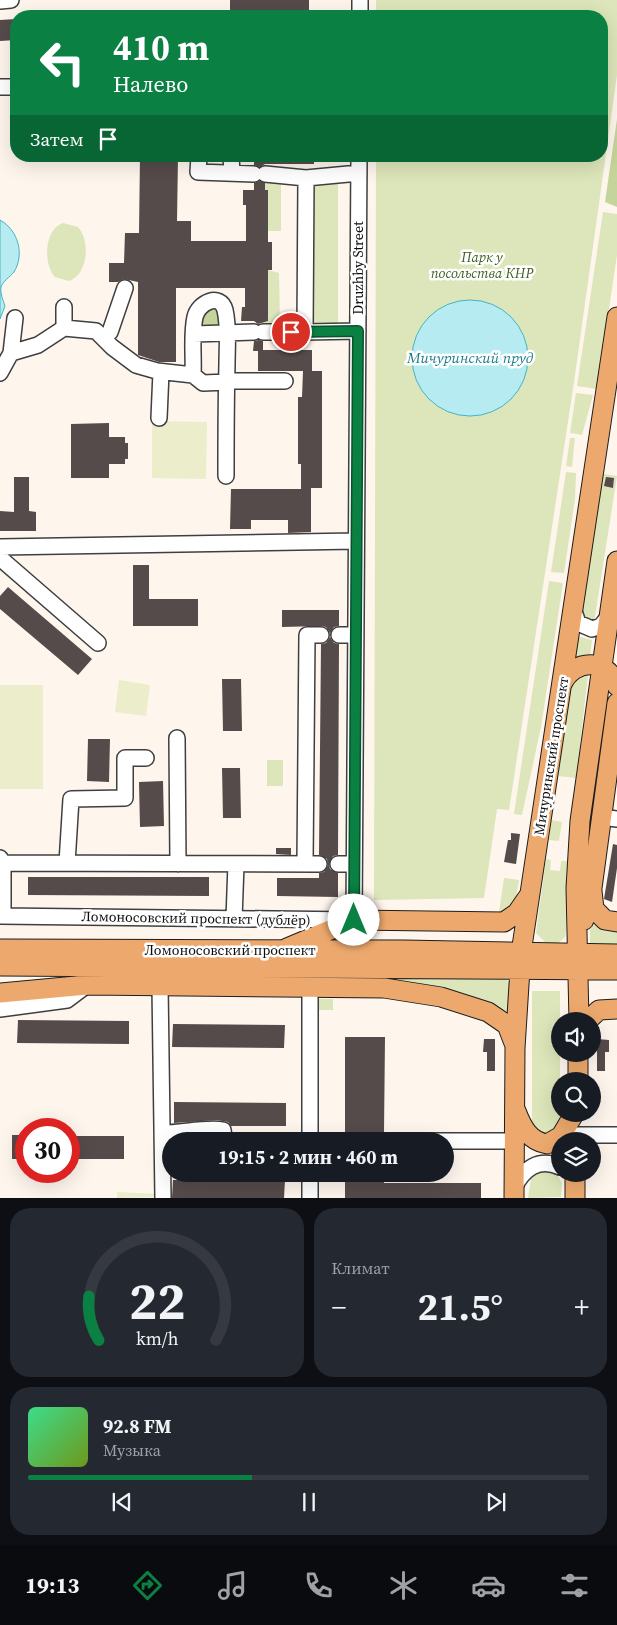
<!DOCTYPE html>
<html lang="ru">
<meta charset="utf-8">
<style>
:root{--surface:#171b24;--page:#242831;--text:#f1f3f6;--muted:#9ea1a6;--line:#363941;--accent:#0b8043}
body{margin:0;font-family:"Source Serif 4",serif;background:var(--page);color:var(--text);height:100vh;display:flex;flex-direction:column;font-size:19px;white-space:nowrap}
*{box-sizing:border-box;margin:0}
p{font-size:16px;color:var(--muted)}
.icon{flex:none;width:28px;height:28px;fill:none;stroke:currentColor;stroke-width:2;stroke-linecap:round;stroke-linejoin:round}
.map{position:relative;height:1198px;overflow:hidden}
.side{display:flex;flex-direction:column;gap:10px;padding:10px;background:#0d0f14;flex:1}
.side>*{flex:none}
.top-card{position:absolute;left:10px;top:10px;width:598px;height:152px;border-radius:20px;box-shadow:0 5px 20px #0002;background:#0b8043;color:#fff;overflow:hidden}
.controls{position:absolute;left:551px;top:1012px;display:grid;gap:10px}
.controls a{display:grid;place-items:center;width:50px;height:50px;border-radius:50%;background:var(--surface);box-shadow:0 5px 20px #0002;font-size:25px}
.speed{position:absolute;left:15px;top:1118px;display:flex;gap:10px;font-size:25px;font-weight:700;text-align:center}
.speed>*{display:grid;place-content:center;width:65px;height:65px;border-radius:50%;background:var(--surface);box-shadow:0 5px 20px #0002;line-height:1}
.speed .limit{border:8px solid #d22;background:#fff;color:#111}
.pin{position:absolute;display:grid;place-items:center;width:42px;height:42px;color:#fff;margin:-21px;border:2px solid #fff;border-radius:50%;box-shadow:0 1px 5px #0007}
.me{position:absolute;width:55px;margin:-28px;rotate:0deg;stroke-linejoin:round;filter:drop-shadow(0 0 4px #0008)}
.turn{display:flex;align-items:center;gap:18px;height:105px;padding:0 20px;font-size:22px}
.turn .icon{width:65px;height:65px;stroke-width:2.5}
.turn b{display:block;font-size:35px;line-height:42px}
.then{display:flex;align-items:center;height:48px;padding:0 20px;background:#0003;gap:10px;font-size:19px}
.big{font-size:38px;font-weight:700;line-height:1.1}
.side .widget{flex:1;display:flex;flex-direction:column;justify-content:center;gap:8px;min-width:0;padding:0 18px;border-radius:20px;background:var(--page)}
.side .dial{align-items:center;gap:0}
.dial svg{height:130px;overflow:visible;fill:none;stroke:var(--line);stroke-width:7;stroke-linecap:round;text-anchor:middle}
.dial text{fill:var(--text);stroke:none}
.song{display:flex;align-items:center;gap:15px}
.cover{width:60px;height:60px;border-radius:8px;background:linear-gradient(135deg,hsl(150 70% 55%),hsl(80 70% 35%))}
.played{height:5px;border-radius:2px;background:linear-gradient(90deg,var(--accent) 40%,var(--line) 40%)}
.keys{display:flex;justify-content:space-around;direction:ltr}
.heat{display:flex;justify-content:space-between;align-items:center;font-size:28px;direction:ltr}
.side .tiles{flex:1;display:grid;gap:10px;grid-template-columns:1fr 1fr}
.widget:last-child{grid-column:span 2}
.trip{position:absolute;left:162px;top:1132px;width:292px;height:50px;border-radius:25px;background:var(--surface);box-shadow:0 5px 20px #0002;font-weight:700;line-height:50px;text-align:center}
.tab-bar{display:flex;height:80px;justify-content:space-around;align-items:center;background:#090b0e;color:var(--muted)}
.tab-bar .icon{width:35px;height:35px}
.tab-bar .selected{color:var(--accent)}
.tab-bar b{font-size:22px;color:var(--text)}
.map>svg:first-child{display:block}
</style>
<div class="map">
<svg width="617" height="1198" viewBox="0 0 617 1198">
<rect width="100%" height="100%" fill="#fef5ed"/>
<path fill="#dde5ba" d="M376,0H617V75L574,382L509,810L497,809L484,898L374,900L376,156H601V16H376Z
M314,182H338V328H314Z
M265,183H281V231H268V190H265Z
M603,212L617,214V255L597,389L577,386Z
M63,223L78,227C90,240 89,274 69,281L55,277C43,264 44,229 63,223Z
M268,270L279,273L280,324H263Z
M576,393L593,395L582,435L570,433Z
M570,438H575L572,467L566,466Z
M566,472L576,473L575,499L564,573L551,572Z
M597,473L617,476L594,623L582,620L589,570Z
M549,581L563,583L541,727L522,815L514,814Z
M577,636L592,640L590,656L574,658Z
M588,675L576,778L558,776L571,685L581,676Z
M267,760H283V786H267Z
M551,820L562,822L559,841L549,840Z
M546,859L551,860L550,870L560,871L561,861H567L566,932L565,937L557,944H547L536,933Z
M504,878L519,880L515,903L504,912H499Z
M590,921L601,929L617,932V948H590Z
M389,977L504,978L510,983L509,1012L384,980Z
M532,991H560V1114H562V1123L549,1136L536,1133L532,1123Z
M312,999H333V1010H312Z
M540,1170L556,1172L562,1183L561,1197L528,1198L531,1179Z"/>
<path fill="#c5d49a" d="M617,119V207L605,202Z
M201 318a10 10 0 1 1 20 0a10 10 0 1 1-20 0Z"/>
<path fill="#ebedcb" d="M152,421L207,422L206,479L152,478Z
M119,680L150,685L146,716L115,712Z
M0,685H43V789H0Z
M117,1192L160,1194V1197L117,1198Z"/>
<path fill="#b6ecf1" stroke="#43b4c2" d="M0,220C18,230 25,254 14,272C10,277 3,281 1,287C0,293 3,300 5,306L0,319Z
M412 358a58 58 0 1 1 116 0a58 58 0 1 1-116 0Z"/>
<path fill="#544b4a" d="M230,0H309V16H230Z
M16,19V40L0,41V20Z
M140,156H178L177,221H191V241H246V205H243V190H254V183L259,181L265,183V190H268V242H272V270H268V321L258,324L254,321H241L242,307H245V288H176V362H159L138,355V282L124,279L118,282H109V263H124L125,233H139Z
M260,156H314V164H265L260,167L254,165V160H260Z
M259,340L263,341V350H312V371H322V488H311V532L288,533V520H251V529H230L231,489H301V464H298V397H302L303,371H258V351H253L254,341Z
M109,423V437H125V443H128V459H125V464H109V478H71V424Z
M14,477H29V511L36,512V531H0V511L14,512Z
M606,477L614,478L613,488L604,486Z
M133,565H149V599H198V626H133Z
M8,587L92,659L78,675L0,609V596Z
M282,610H339V626L334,627L330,633L326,627L321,626L282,627Z
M330,637L334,643L339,644L338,855L333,856L329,864L330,869L338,873V897L277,896V878H319V873L324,872L328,865L327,859L319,855L321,644L326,643Z
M222,679H241L242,731H223Z
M88,739H110L109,782L87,781Z
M222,768H240L241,818H223Z
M163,781L164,826L140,827L139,782Z
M511,833L520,834L516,864L504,862L508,840H511Z
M613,844L617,845V868L612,902L604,899Z
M276,848H291V855L276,854Z
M28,877H209V896L28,895Z
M18,1020L129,1021V1044L17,1043Z
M173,1024L285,1025L284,1048L172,1047Z
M345,1037H385L384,1132L379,1136L378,1141H345Z
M484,1039H495V1071H487V1052H483Z
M597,1039L609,1040V1052H605V1071H597Z
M174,1102L286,1103V1126H231L228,1122L217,1120L174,1123Z
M12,1135H26V1159H12Z
M69,1136H124V1159H69Z
M345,1174H384V1183H481V1198H345Z
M173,1180H285L284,1198H172Z"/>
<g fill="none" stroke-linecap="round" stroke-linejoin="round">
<defs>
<path id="minor" d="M0,1L11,0
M360,16V0
M0,87H16
M199,156L198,172L254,174
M231,156L232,173
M265,174L306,178
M64,307V328L96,331L112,347L136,365L157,371L193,375
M358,331L305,332L306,178L359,173
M263,332H305
M194,334L254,332
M103,338L110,332L125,288
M11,353L38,345L64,328
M0,373L11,353L15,318
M226,381H285
M159,418L161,372
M226,476C226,439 226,402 227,364C227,347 229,327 225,310C220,292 198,303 195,317C191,335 194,356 193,375L203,383L227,382
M0,547L356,541
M0,558L98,643
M574,611L578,623L592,629L601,626L609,616
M339,635H356
M177,738L178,864
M602,817L617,819
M0,858L3,863V916
M3,863L319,864
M67,863L71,799L125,798V758H146
M305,864L307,635H321
M338,864H353
M0,916L354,920L359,156
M234,919L236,864
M160,986L163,1198
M0,1009L67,1000L87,985
M163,1133C181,1133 208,1127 223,1130L224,1137L219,1141
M576,1135H617
M310,1141V986
M387,1141H514
M310,1174V1198
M514,1188C523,1169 539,1157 560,1167"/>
<path id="major" d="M562,684C574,658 608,658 617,686
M592,891L594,909L605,920L617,922
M584,920L592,888L617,703
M287,948L354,920L504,922L517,913L528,897
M0,949L404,950L617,954
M0,966L617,970
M0,993L87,985L384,988L441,997L488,1012L507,1025L514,1043
M579,1021L576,888L580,821L617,561
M587,1021L599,1010L617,1009
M578,1081V1054
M516,1111C522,1127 529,1141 547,1144L561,1136L574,1114
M514,1198L515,1048L521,953L617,317
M575,1198V1174"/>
</defs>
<use href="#minor" stroke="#3f3f3f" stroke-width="18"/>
<use href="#major" stroke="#1d1d1d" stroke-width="21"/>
<use href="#minor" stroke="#fff" stroke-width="15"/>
<use href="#major" stroke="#eda96d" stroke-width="19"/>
</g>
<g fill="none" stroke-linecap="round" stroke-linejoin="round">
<defs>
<path id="route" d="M291,332L358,331L354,920"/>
</defs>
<use href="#route" stroke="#07532c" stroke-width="12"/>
<use href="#route" stroke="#0b8043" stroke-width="9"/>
</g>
<g text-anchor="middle" stroke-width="5" stroke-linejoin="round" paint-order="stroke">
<g font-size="14" font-style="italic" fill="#405e22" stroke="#fff">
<text x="482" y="262">Парк у<tspan x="482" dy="16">посольства КНР</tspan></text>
</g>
<g font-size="14" fill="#0c0c0c" stroke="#fff">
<text transform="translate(358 268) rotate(-90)" y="5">Druzhby Street</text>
<text transform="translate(551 756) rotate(-81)" y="5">Мичуринский проспект</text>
<text transform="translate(196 918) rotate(1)" y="5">Ломоносовский проспект (дублёр)</text>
<text x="230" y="955">Ломоносовский проспект</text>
</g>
<g font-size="15" font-style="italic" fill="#1f7d8d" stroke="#fff">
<text x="470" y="363">Мичуринский пруд</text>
</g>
</g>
</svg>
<div class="controls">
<a><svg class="icon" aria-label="sound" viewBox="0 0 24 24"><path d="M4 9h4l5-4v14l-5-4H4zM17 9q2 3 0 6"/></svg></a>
<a><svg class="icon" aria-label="search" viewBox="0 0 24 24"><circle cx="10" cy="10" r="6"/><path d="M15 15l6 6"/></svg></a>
<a><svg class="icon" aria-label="layers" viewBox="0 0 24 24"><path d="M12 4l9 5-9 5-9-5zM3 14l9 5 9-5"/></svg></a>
</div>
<div class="speed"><div class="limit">30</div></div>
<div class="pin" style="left:291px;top:332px;background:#d93025"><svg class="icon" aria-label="arrive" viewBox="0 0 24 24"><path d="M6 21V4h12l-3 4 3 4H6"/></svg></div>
<svg class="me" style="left:354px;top:920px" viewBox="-20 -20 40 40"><circle r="19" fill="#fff"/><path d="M0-13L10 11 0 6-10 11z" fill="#0b8043"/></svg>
<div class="trip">19:15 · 2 мин · 460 m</div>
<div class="top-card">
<div class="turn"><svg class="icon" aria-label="left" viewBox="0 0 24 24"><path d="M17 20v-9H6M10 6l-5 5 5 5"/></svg><div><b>410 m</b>Налево</div></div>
<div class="then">Затем<svg class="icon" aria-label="arrive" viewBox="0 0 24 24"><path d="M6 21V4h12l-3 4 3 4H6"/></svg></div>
</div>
</div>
<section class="side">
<div class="tiles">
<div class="widget dial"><svg viewBox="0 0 100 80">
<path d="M14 69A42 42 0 1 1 86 69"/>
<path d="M14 69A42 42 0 0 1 8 42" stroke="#0b8043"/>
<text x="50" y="56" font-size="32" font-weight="700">22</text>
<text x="50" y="72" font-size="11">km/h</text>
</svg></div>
<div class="widget"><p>Климат</p>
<div class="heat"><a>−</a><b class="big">21.5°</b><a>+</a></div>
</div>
<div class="widget">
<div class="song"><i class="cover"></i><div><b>92.8 FM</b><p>Музыка</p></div></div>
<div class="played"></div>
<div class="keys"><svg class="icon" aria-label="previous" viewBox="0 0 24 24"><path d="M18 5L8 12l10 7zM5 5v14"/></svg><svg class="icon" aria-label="pause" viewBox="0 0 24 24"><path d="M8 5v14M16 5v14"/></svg><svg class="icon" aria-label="next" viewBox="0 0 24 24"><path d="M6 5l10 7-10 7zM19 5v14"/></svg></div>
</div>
</div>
</section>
<nav class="tab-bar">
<b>19:13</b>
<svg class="icon selected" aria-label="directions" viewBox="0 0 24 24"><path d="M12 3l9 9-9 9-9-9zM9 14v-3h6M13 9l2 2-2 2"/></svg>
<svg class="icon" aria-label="music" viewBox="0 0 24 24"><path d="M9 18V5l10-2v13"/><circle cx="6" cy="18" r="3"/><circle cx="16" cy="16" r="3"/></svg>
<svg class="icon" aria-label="phone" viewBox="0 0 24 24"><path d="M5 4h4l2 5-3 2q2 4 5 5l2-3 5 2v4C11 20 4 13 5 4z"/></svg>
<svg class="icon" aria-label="climate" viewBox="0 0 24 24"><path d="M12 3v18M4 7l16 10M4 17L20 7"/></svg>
<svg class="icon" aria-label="car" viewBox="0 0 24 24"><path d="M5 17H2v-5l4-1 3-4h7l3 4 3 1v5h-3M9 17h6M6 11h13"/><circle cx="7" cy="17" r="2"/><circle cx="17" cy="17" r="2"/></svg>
<svg class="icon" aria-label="filters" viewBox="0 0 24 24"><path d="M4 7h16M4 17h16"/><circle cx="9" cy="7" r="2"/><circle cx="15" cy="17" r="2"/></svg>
</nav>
